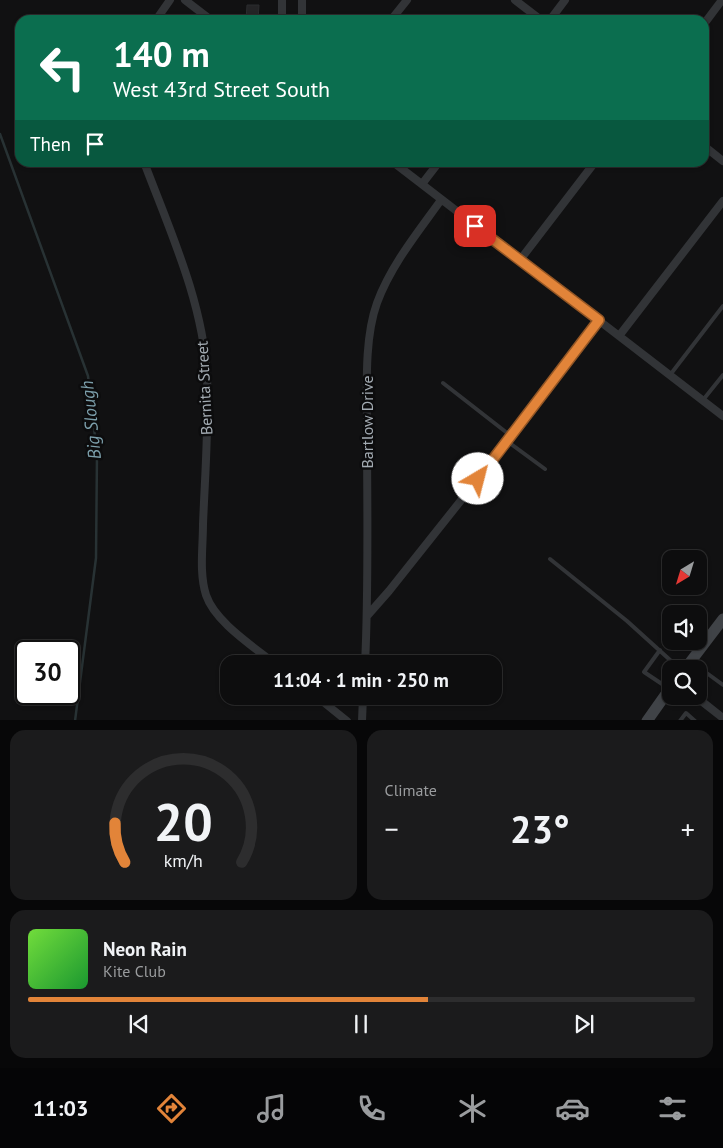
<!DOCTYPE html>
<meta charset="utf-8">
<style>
:root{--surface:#0d0d0e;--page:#1b1b1c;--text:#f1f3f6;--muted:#9a9c9e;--line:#2d2d2e;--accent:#e28439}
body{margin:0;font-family:"PT Sans",sans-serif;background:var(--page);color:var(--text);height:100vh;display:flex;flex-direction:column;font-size:19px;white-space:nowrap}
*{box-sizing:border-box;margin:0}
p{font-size:16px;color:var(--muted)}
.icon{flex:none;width:28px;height:28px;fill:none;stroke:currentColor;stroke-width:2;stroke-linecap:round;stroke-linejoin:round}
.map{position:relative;height:720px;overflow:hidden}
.sheet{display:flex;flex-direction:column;gap:10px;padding:10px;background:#070708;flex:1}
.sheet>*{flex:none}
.hud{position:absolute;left:15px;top:15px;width:694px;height:152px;border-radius:15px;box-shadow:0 1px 4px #0004,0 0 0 1px var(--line);background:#0b6e4f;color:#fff;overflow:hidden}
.needle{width:32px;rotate:218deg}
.controls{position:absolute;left:662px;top:550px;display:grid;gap:10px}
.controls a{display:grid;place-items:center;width:45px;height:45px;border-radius:10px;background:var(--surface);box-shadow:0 1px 4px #0004,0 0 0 1px var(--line);font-size:25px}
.speed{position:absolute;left:15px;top:640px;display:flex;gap:10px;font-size:25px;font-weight:700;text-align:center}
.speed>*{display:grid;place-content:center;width:65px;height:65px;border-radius:50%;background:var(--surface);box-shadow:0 1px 4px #0004,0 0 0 1px var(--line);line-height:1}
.speed .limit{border:2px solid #111;border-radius:8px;background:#fff;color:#111}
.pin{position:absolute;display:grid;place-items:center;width:42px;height:42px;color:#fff;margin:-21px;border-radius:10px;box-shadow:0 2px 8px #0006}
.me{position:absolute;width:55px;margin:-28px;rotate:37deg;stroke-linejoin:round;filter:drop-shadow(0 0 4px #0008)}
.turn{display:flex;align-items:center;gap:18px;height:105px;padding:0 15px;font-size:22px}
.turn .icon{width:65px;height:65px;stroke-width:2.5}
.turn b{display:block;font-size:35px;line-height:42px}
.then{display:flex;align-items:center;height:48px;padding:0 15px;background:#0003;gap:10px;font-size:19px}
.big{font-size:38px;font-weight:800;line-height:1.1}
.sheet .widget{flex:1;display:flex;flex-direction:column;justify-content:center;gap:8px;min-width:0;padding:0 18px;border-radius:15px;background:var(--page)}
.sheet .dial{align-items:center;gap:0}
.dial svg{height:130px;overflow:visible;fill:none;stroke:var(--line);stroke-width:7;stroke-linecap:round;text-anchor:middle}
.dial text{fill:var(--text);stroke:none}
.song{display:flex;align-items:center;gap:15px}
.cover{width:60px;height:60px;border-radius:8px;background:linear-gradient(135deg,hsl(100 70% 55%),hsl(130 70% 35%))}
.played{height:5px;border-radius:2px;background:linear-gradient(90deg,var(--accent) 60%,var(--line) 60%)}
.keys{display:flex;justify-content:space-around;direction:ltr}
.heat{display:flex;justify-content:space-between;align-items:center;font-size:28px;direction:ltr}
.sheet .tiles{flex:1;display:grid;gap:10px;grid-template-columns:1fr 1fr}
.widget:last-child{grid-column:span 2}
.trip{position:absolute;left:220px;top:655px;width:282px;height:50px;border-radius:15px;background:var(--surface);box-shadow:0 1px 4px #0004,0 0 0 1px var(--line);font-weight:800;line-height:50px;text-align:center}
.dock{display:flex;height:80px;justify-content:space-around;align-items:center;background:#050506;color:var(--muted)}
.dock .icon{width:35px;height:35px}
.dock .selected{color:var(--accent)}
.dock b{font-size:22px;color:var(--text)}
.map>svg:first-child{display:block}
</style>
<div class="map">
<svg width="723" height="721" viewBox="0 0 723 721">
<rect width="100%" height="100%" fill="#111112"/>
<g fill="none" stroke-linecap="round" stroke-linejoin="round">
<path stroke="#283234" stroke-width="2.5" d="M0,134L88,376L97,454L96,558L75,721"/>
</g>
<path fill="#242426" stroke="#2b2c2e" d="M247,5H259L258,20H246Z"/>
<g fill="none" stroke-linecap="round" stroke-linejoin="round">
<path stroke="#323437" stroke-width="4" d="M670,375L723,306
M443,383L511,436
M703,400L723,375
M507,441L545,469
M550,559L627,621L680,669
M660,650L644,672L668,688
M693,663L723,685
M680,721L686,713L695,721"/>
<path stroke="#323437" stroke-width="8" d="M185,0L211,20
M515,0L541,20
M156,20L170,0
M282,20V0
M302,20V0
M391,20L407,0
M550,20L565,0
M704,24L722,0
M704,146L723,161
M144,162C170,231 203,302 207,376C209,425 205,474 203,524C203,547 199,573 206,595C215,622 253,646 275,664
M393,162L723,416
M422,184L439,162
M520,260L595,162
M619,336L723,201
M367,616L389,591L478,479L599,320
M365,664C369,585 367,506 367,428C367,389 364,339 377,303C391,265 418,232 441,200
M316,696L347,721
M695,696L723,718
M362,721L363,696"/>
<path stroke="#404347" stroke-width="11" d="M685,669L723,619
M647,721L671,687"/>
</g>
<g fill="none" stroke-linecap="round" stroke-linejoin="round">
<defs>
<path id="route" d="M475,226L599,320L478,479"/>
</defs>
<use href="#route" stroke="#935625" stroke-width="12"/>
<use href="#route" stroke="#e28439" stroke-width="9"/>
</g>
<g text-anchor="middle" stroke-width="5" stroke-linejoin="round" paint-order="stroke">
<g font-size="16" fill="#a3abb2" stroke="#0c0c0d">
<text transform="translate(204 388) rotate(-93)" y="6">Bernita Street</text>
<text transform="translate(367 422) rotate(-90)" y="6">Bartlow Drive</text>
</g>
<g font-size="18" font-style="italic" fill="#7c9fab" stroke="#0c0c0d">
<text transform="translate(91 420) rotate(-96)" y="6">Big Slough</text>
</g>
</g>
</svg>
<div class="controls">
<a><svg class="needle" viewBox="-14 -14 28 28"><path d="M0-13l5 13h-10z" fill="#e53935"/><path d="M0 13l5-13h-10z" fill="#9a9c9e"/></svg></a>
<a><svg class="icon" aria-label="sound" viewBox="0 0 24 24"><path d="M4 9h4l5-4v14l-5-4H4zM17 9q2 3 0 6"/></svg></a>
<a><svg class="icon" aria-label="search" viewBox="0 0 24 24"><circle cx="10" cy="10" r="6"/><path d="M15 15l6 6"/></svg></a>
</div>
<div class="speed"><div class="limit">30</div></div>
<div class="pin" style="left:475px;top:226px;background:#d93025"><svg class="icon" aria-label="arrive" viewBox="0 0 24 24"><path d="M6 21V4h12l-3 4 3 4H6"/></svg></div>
<svg class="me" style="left:478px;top:479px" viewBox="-20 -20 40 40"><circle r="19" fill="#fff"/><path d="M0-13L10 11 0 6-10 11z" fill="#e28439"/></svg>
<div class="trip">11:04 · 1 min · 250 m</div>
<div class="hud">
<div class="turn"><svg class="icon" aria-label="left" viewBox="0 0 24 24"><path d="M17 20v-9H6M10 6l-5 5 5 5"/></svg><div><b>140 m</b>West 43rd Street South</div></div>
<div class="then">Then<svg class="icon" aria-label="arrive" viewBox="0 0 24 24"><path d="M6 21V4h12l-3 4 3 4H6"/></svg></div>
</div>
</div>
<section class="sheet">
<div class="tiles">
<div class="widget dial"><svg viewBox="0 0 100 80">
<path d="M14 69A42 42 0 1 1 86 69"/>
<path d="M14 69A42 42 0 0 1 8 45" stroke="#e28439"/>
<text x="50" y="56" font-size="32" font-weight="700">20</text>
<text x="50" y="72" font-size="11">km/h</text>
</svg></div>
<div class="widget"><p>Climate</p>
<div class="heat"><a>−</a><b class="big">23°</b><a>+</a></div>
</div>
<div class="widget">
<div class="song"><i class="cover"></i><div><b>Neon Rain</b><p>Kite Club</p></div></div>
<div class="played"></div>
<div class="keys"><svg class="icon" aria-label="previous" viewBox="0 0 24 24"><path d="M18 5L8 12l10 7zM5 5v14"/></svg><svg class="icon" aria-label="pause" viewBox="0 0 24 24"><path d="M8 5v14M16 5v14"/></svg><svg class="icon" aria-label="next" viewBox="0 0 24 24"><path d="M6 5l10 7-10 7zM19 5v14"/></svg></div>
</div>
</div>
</section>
<nav class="dock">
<b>11:03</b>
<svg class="icon selected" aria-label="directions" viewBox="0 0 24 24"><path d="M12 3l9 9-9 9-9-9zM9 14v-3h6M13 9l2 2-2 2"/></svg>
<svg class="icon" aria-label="music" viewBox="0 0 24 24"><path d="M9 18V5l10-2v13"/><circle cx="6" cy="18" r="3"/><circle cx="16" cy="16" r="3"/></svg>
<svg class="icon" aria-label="phone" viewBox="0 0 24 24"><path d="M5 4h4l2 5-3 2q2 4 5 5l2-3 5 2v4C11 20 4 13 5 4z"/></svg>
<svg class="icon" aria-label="climate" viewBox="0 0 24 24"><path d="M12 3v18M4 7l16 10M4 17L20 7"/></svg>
<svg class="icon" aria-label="car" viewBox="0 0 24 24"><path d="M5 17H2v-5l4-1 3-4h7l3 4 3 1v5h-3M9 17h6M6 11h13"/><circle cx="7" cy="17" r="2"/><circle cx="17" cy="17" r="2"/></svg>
<svg class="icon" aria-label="filters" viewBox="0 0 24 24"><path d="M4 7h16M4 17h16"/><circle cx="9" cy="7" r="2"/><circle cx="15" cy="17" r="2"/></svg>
</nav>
